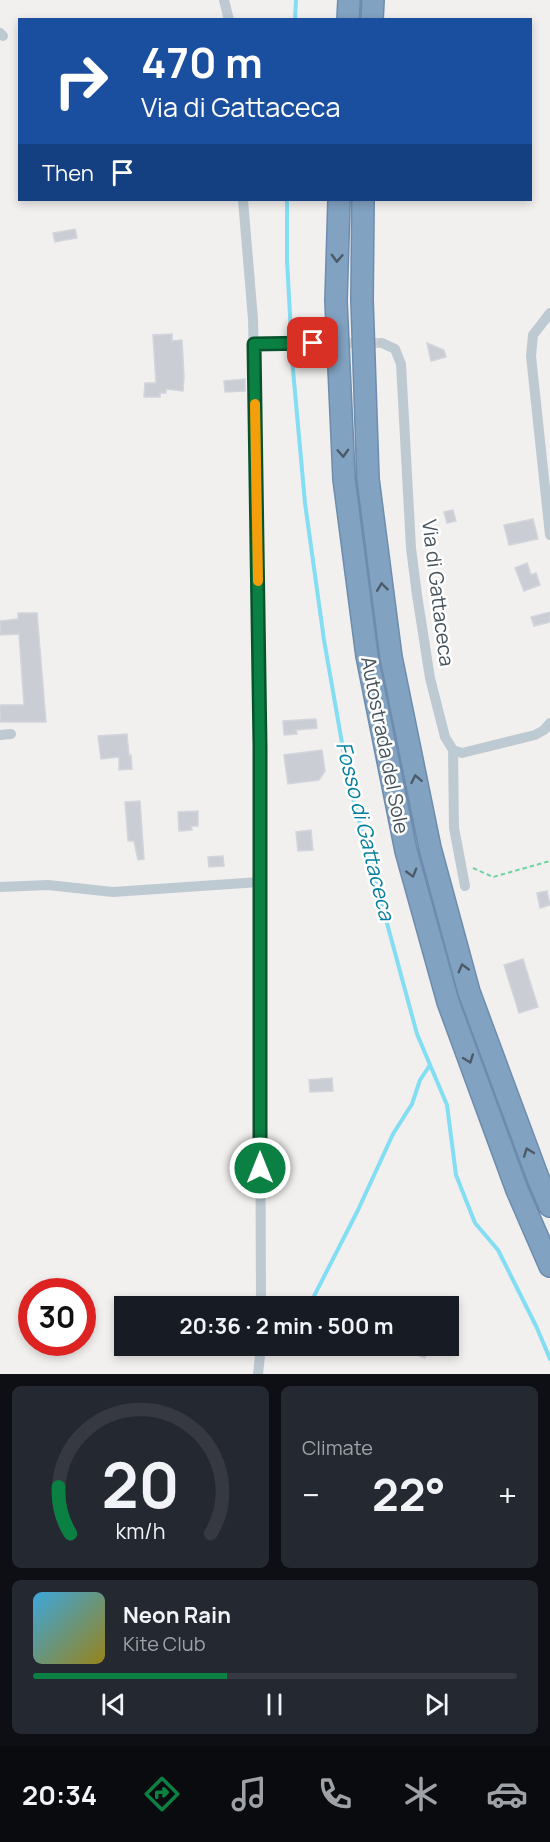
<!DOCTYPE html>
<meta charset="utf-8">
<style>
:root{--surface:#171b24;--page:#242831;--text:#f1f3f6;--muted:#9ea1a6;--line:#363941;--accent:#0b8043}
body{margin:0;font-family:Manrope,sans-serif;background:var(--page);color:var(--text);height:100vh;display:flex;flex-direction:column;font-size:22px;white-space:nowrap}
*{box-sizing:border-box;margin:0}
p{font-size:20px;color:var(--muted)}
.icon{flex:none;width:33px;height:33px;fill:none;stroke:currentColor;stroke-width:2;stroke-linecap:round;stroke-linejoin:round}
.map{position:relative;height:1374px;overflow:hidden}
.side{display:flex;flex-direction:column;gap:12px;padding:12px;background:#0d0f14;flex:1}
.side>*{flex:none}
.banner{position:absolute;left:18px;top:18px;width:514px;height:183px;border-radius:0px;box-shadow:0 3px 9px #0003;background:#1a4fa0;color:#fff;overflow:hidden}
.speed{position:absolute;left:18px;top:1278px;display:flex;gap:12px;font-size:30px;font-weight:700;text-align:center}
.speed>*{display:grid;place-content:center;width:78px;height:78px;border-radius:50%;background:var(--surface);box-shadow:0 3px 9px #0003;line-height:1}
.speed .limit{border:9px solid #d22;background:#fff;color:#111}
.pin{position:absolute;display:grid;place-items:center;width:51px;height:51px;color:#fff;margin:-26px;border-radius:12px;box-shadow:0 3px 9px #0006}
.me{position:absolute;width:66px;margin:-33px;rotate:0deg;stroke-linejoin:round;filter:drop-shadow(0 0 4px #0008)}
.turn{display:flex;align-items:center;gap:21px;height:126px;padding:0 24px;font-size:27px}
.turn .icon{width:78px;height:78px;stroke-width:2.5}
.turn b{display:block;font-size:42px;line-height:51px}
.then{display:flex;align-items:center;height:57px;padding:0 24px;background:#0003;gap:12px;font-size:22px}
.big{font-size:45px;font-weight:700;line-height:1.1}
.side .tile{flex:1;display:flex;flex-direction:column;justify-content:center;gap:9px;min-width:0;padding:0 21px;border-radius:9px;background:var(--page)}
.side .dial{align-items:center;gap:0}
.dial svg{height:156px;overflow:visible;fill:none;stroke:var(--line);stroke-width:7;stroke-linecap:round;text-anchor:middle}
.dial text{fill:var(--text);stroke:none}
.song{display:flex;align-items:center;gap:18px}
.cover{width:72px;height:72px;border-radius:9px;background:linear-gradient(135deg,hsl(200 70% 55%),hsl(50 70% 35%))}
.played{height:6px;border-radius:3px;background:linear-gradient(90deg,var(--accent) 40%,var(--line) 40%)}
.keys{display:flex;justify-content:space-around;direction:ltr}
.heat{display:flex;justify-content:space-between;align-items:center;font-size:33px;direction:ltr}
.side .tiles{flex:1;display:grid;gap:12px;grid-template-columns:1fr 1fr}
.tile:last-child{grid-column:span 2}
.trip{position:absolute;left:114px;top:1296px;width:345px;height:60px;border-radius:0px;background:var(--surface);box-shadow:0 3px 9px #0003;font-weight:700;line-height:60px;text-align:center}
.tabs{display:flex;height:96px;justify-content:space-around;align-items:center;background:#090b0e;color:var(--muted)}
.tabs .icon{width:42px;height:42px}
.tabs .selected{color:var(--accent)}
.tabs b{font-size:27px;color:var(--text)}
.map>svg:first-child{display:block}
</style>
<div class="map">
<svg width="550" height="1374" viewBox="0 0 550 1374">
<rect width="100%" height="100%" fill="#f2efef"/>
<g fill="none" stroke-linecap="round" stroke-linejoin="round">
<path stroke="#83ddf3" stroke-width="4" d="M295,20L296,0
M287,200V260L293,370L305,503L324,640L349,783L417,1034L447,1105L456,1175L475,1223L498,1250L537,1328L550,1359
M309,1306L358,1210L393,1134L412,1104L420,1080L430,1065"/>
</g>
<path fill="#caced4" stroke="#d2d5db" stroke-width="1.5" d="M75,229L77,238L55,242L53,233Z
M172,334V341L182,340L184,377L183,391L166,389V393H160V397H144L145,383H156L153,335Z
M427,343L444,350L446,357L431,361Z
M245,379V391L225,392L224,381Z
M453,510L456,521L447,523L444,512Z
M533,519L538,539L509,545L504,525Z
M527,563L531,575L536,573L540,585L524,591L515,568Z
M550,612V622L534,626L531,617Z
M18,613H37L46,722H0V705H24L19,634L0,635V621L18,619Z
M316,719L317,728L296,730L297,734L284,735L283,721Z
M127,734L129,756L131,755L132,769L119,770V757L101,759L98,736Z
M322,750L325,771L319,780L288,784L284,755Z
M140,801L144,859L138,860L134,841H128L125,802Z
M198,811V826H191L192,830L179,831L178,812Z
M311,830L313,850L298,851L296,832Z
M223,856L224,866L209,867L208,857Z
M547,891L550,905L540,908L537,893Z
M523,959L538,1007L519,1013L504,965Z
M332,1078L333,1091L310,1092L309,1080Z
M394,1346H430L425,1358Z"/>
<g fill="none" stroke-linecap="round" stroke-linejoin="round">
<path stroke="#cfd0d2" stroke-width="10" stroke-dasharray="10 5" stroke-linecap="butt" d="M313,343H382"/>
<defs>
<path id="motorway" d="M348,20L349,0
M372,20L373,0
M339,200L336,301L344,479L367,656L406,851L448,1002L517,1190L550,1266
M363,200L362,300L368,479L391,657L430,848L469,992L538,1178L550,1206"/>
</defs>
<use href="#motorway" stroke="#6e8dae" stroke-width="24"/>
<path stroke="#6fd4a1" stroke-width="2" stroke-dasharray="4.5 3" stroke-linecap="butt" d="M473,868L493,877L550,861"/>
<path stroke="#becad2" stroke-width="10" d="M224,0L229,20
M0,33L3,36
M243,200L253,319L258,531L261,1306
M550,313L533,335L531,356L550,535
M382,343L395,349L401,364L411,548L417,595L430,678L445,737L453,750L462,753L535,735L544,730L550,723
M254,344L313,343
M0,735L11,734
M453,750L454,828L465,886
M0,887L48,885L113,892L260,882
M258,1374L261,1346"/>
<use href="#motorway" stroke="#82a2c2" stroke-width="21"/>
</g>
<defs><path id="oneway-chevron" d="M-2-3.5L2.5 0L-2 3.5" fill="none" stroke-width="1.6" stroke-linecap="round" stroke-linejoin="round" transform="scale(1.5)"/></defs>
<g stroke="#4b5b68">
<use href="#oneway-chevron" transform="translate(337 258) rotate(92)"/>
<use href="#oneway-chevron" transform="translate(343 453) rotate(87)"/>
<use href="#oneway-chevron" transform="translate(382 587) rotate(-97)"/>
<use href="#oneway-chevron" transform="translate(416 779) rotate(-102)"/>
<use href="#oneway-chevron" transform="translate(412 873) rotate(74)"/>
<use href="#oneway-chevron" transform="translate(463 968) rotate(-105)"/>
<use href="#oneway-chevron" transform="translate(469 1059) rotate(70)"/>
<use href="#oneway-chevron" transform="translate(528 1152) rotate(-110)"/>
</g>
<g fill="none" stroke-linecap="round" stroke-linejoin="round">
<defs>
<path id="route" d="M260,1168V747L254,344L313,343"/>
</defs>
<use href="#route" stroke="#07532c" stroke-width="15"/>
<use href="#route" stroke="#0b8043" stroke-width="10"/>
<path stroke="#f59e0b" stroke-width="10" d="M255,404L258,581"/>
</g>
<g text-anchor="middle" stroke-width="5" stroke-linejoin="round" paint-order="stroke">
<g font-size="20" fill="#45535e" stroke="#fff">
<text transform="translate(438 593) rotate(83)" y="7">Via di Gattaceca</text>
<text transform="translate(385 745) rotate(79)" y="7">Autostrada del Sole</text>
</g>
<g font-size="21" font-style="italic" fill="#037f9d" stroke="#fff">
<text transform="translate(365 831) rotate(76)" y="7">Fosso di Gattaceca</text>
</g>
</g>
</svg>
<div class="speed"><div class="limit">30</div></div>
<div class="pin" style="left:313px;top:343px;background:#d93025"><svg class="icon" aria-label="arrive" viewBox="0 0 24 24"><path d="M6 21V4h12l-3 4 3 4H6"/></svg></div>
<svg class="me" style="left:260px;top:1168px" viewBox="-20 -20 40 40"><circle r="17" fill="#0b8043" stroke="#fff" stroke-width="3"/><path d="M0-11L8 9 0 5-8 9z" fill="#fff"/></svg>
<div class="trip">20:36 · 2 min · 500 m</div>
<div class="banner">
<div class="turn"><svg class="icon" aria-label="right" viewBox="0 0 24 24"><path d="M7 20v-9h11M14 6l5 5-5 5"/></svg><div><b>470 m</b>Via di Gattaceca</div></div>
<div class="then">Then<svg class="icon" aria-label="arrive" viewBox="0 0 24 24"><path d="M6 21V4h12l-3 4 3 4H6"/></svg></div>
</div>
</div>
<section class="side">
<div class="tiles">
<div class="tile dial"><svg viewBox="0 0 100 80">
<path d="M14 69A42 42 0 1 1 86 69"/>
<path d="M14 69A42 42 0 0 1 8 45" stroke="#0b8043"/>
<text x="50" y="56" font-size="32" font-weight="700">20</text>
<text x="50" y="72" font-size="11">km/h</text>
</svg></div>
<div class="tile"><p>Climate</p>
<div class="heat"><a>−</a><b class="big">22°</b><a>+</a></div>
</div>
<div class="tile">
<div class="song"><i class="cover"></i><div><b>Neon Rain</b><p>Kite Club</p></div></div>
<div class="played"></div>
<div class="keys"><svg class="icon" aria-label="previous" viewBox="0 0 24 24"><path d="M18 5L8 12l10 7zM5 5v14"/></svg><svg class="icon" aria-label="pause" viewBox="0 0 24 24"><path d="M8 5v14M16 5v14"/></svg><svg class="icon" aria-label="next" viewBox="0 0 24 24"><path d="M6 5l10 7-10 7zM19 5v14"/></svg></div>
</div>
</div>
</section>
<nav class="tabs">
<b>20:34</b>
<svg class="icon selected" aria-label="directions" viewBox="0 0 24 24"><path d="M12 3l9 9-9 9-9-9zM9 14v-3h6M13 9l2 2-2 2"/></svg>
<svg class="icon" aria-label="music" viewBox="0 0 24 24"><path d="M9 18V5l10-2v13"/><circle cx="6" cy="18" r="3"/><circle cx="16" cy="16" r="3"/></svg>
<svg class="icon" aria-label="phone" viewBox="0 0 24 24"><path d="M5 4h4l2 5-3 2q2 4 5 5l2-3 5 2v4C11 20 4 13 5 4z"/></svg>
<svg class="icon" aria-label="climate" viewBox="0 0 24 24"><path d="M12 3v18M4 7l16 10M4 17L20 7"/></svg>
<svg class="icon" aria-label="car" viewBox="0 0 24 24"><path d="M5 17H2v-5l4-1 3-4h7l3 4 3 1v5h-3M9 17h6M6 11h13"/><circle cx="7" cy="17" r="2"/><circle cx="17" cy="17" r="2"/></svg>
</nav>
